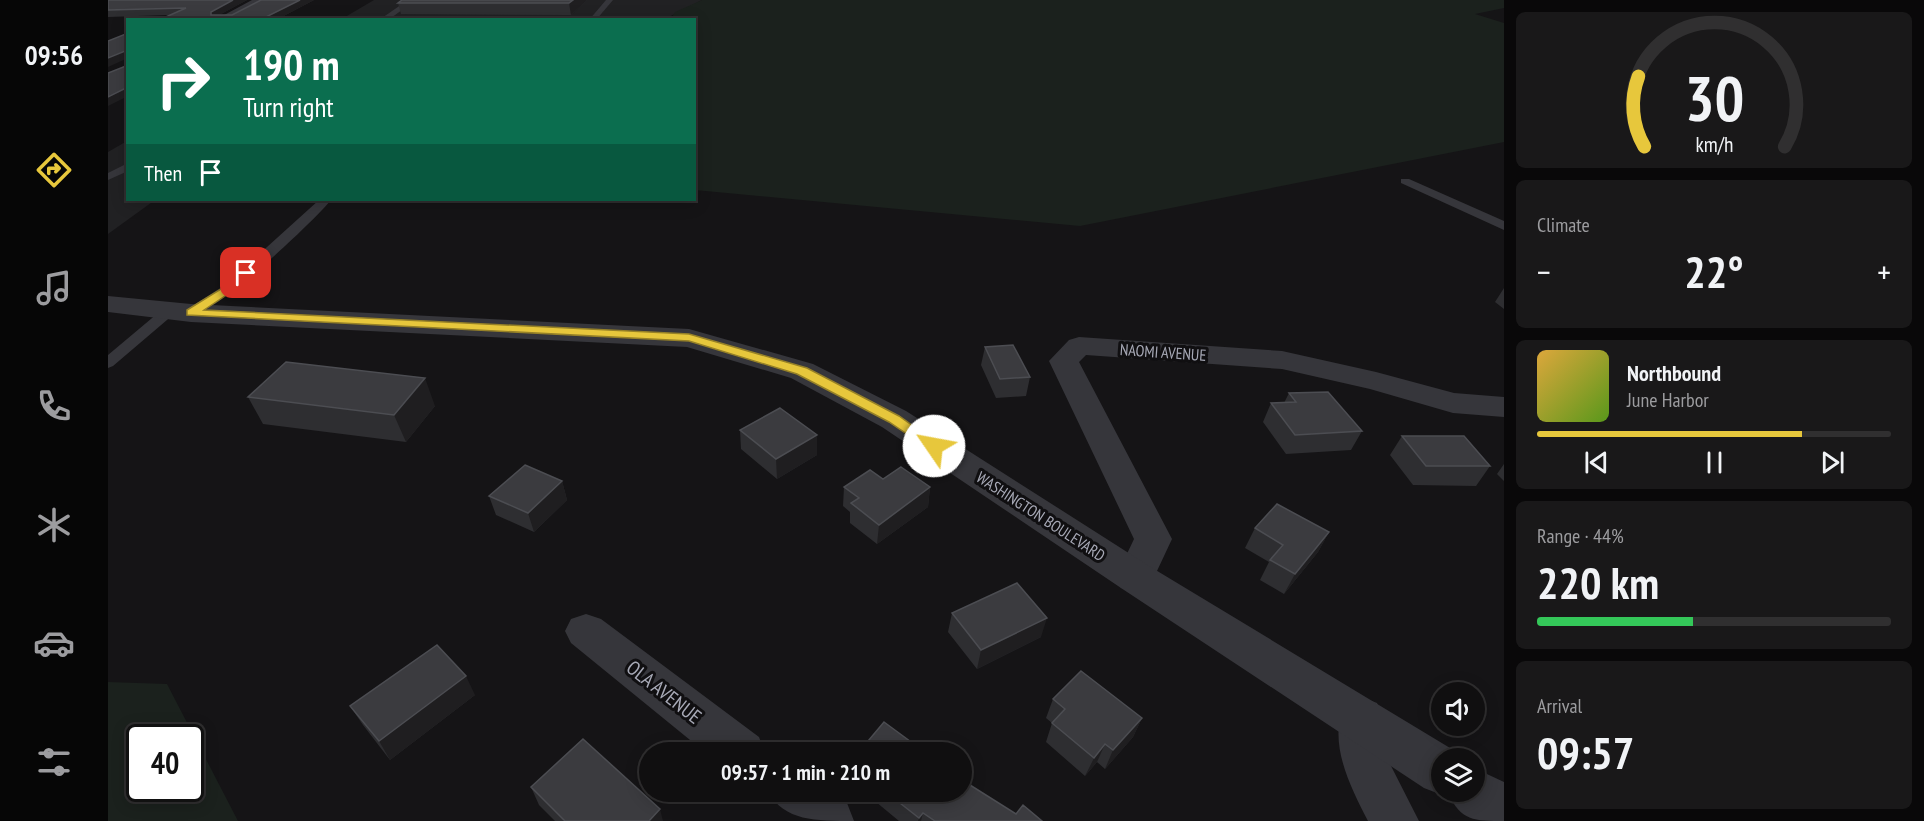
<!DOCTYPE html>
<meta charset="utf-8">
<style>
:root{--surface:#100f10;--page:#191819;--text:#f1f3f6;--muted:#9c9c9f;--line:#302f30;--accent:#e7c73c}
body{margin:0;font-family:"PT Sans Narrow",sans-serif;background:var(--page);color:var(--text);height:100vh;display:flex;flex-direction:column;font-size:22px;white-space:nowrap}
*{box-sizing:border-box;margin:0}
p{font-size:20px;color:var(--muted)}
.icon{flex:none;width:33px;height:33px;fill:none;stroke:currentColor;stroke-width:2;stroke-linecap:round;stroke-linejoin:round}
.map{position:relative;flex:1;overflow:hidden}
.panel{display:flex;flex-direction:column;gap:12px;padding:12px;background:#090809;width:420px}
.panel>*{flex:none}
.hud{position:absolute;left:18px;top:18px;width:570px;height:183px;border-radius:0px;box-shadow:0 3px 15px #0003,0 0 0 2px var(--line);background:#0b6e4f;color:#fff;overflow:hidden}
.tools{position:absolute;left:1323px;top:682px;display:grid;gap:12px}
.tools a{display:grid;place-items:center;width:54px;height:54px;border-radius:50%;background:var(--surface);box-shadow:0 3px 15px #0003,0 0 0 2px var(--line);font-size:30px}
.speed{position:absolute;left:18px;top:724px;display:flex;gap:12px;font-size:30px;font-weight:700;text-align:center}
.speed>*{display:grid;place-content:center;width:78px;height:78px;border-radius:50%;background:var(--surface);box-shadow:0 3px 15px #0003,0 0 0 2px var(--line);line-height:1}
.speed .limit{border:3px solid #111;border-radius:9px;background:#fff;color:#111}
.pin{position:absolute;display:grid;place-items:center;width:51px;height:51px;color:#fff;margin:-26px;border-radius:12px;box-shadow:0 3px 9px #0006}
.me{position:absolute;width:66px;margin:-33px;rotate:303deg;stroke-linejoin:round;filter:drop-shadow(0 0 4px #0008)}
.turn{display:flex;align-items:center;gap:21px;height:126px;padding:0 18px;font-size:27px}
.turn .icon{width:78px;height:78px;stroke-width:2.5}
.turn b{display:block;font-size:42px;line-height:51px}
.then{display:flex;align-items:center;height:57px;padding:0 18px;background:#0003;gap:12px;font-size:22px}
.big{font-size:45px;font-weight:700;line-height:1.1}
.panel .widget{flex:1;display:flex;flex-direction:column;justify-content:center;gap:9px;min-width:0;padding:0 21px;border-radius:9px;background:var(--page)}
.panel .dial{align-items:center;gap:0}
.dial svg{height:156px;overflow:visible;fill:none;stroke:var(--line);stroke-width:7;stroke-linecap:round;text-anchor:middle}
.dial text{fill:var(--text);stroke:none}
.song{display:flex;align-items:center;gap:18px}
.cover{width:72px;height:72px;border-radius:9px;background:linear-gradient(135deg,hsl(40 70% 55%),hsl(90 70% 35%))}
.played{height:6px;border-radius:3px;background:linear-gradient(90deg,var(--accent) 75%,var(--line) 75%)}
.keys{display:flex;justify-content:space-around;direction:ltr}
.heat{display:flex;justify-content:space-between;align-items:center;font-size:33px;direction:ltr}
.charge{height:9px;border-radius:4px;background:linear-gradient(90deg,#34c759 44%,var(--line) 0)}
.trip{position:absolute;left:531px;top:742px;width:333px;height:60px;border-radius:30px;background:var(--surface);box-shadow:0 3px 15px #0003,0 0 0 2px var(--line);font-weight:700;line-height:60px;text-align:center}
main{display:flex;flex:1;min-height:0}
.tabs{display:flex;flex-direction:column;width:108px;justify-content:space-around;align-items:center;background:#060606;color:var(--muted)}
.tabs .icon{width:42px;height:42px}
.tabs .selected{color:var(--accent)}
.tabs b{font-size:27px;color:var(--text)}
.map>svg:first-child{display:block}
</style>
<main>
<nav class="tabs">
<b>09:56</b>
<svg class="icon selected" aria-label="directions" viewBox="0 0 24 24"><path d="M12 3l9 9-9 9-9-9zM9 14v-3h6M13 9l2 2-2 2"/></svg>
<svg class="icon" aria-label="music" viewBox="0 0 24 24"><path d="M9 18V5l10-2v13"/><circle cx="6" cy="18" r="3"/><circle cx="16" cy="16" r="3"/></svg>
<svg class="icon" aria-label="phone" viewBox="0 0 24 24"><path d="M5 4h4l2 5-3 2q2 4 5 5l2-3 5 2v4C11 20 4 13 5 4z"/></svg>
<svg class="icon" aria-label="climate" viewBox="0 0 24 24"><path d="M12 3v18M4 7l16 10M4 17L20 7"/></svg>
<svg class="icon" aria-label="car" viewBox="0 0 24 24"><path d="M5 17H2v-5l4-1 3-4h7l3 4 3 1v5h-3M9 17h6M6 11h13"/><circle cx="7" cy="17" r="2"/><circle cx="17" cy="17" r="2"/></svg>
<svg class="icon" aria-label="filters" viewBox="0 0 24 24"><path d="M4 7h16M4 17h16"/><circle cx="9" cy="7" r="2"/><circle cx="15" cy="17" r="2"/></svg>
</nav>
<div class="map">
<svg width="1396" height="821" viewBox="0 0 1396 821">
<rect width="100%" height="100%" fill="#151416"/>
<path fill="#212123" d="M266,0H594L557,19L232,20Z
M19,141L20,200H47L0,234V152Z"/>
<path fill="#1b211d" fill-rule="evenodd" d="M594,0H1396V8L1367,14L1396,23V142L972,226L587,190L586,20L563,19L567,12Z
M0,682L59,684L130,821H0ZM32,738H82V789H32Z"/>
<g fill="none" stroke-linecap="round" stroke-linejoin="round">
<path fill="#36363b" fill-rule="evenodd" d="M300,0H308L280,20H271Z
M498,0H505L488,20H481Z
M20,163V171L0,180V173Z
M1293,179H1301L1396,221V230L1293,183Z
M211,200H223C206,221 100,322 78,316L76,313L78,310L117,285Z
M61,307L66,308L68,311L66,314L5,366L0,368V355L56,308Z"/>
<path fill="#36363b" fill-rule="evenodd" d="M144,0H162L126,20H107Z
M971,337L1174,351L1268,372L1346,393L1396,397V417L1345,413L1262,389L1174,369L978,355L971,362L1064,539L1041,588L1027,592L1013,588L1008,577L1026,539L941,361L961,340Z
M478,614L493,619L651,737L657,753H598L463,643L457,631L463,619Z
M1253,697L1269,703L1276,718L1282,764L1311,821H1260C1242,786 1219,742 1237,703Z
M660,792H723L739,803L746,821C707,821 677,821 660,792Z"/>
<path fill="#36363b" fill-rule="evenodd" d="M0,296L83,304L581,329L705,364L798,411L1041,566L1352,754L1354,759H1334V792H1366V768L1396,782V821C1366,821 1353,821 1340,793L1334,795L1316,788L1013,588L774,427L683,378L579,347L83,322L0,312Z"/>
</g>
<path fill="#2e2e31" d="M0,0H139L111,15H124L153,0H206L168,20L61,15L0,17Z
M479,0L463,15L293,14L290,3Z
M1396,288V309L1387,302Z
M877,347L922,377L918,396L888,398L873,365Z
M1181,393L1254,431L1243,450L1178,454L1155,422L1163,403H1176Z
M140,397L327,406L298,442L155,424Z
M632,430L709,435V455L669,479L633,449Z
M1294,436L1382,466L1368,486L1305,485L1282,455Z
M1396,464V481L1389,474Z
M775,479L822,487L820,507L769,544L742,523V512L735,506L736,487Z
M454,481L459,500L426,532L388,515L381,496Z
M1147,528L1221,532L1210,552L1176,594L1152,580L1161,562L1137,548Z
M844,613L933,637L869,669L840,632Z
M367,695L282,760L255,725L242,706Z
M945,699L1034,718L1025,737L997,769L989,762L977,776L938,742L944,723L938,718Z
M859,784L908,814L934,821H791L756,792H854Z
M423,787L555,821H447L431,805Z"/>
<path fill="#1f1e20" d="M125,0H139L106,18L103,15V12Z
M192,0H206L168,20H152Z
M465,0H479L463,15L461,3Z
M17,51L20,58L0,67V58Z
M20,87V96L0,106V97Z
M317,378L327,406L298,442L286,415Z
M709,435V455L669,479L668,459Z
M454,481L459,500L426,532L420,513Z
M822,487L820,507L769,544L771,525Z
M1221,532L1210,552L1176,594L1187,574Z
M939,618L933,637L869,669L873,650Z
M358,676L367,695L282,760L271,741Z
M1034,718L1025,737L997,769L1005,750Z
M997,744L989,762L977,776L986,758Z
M552,809L555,821H541Z
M815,813L813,821H810L811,818Z"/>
<path fill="#3b3b3f" stroke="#4c4d52" stroke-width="1.5" d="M0,0H125L103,12V15H124L153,0H192L152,20H51L78,8L0,10Z
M294,0H465L461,3H290Z
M20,33V87L0,97V73L18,66L17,51L0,58V41Z
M905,345L922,377L892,379L877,347Z
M178,362L317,378L286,415L140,397Z
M1220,392L1254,431L1187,435L1163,403L1188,402L1181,393Z
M672,408L709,435L668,459L632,430Z
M1294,436H1356L1382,466H1318Z
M417,465L454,481L420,513L381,496Z
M793,467L822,487L771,525L743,503L751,498L736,487L762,470L775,479Z
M1169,504L1221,532L1187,574L1162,560L1175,545L1147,528Z
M909,583L939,618L873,650L844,613Z
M329,645L358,676L271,741L242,706Z
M973,671L1034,718L1005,750L997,744L986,758L944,723L957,709L945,699Z
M776,722L818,753H750Z
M475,739L552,809L541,821H457L423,787Z
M854,780L908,814L915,805L934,821H827L815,813L811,818L778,792H854Z"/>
<path fill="#e7c73c" stroke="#968127" stroke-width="1.5" d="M134,271L143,273L126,290L96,310L581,334L699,368L791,416L833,446L826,450L821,449L781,422L689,374L581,341L79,315V310L118,286Z"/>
<g text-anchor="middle" stroke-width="6" stroke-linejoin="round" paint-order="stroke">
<g font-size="16" fill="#a7a9b6" stroke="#100f11">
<text transform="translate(1055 352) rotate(4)" y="6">NAOMI AVENUE</text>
<text transform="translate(933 516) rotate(33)" y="6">WASHINGTON BOULEVARD</text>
</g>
<g font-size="20" fill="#a7a9b6" stroke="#100f11">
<text transform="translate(556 692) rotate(38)" y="7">OLA AVENUE</text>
</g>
</g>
</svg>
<div class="tools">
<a><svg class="icon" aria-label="sound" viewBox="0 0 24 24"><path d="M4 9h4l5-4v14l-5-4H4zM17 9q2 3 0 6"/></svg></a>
<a><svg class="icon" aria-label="layers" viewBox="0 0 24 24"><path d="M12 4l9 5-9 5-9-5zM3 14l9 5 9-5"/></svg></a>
</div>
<div class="speed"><div class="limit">40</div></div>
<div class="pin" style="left:138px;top:273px;background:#d93025"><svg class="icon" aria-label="arrive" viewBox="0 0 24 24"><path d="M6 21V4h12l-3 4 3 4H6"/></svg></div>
<svg class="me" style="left:826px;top:446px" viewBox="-20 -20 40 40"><circle r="19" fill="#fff"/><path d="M0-13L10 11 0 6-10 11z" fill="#e7c73c"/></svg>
<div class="trip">09:57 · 1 min · 210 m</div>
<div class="hud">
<div class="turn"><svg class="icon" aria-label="right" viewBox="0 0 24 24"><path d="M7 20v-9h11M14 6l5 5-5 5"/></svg><div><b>190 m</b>Turn right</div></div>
<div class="then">Then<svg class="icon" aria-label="arrive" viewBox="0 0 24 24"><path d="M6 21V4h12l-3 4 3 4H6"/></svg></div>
</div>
</div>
<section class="panel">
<div class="widget dial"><svg viewBox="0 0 100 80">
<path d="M14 69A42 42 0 1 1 86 69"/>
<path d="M14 69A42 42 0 0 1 11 33" stroke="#e7c73c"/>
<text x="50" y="56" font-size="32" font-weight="700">30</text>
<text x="50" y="72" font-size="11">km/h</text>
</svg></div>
<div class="widget"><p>Climate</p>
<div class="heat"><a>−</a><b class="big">22°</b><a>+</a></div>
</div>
<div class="widget">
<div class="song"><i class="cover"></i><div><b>Northbound</b><p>June Harbor</p></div></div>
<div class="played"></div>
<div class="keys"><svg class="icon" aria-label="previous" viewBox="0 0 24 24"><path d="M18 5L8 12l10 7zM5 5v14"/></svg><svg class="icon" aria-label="pause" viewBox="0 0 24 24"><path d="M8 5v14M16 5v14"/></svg><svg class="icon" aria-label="next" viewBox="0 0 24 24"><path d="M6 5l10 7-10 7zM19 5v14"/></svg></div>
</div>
<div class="widget"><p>Range · 44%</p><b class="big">220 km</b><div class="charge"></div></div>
<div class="widget"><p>Arrival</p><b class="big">09:57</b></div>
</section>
</main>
